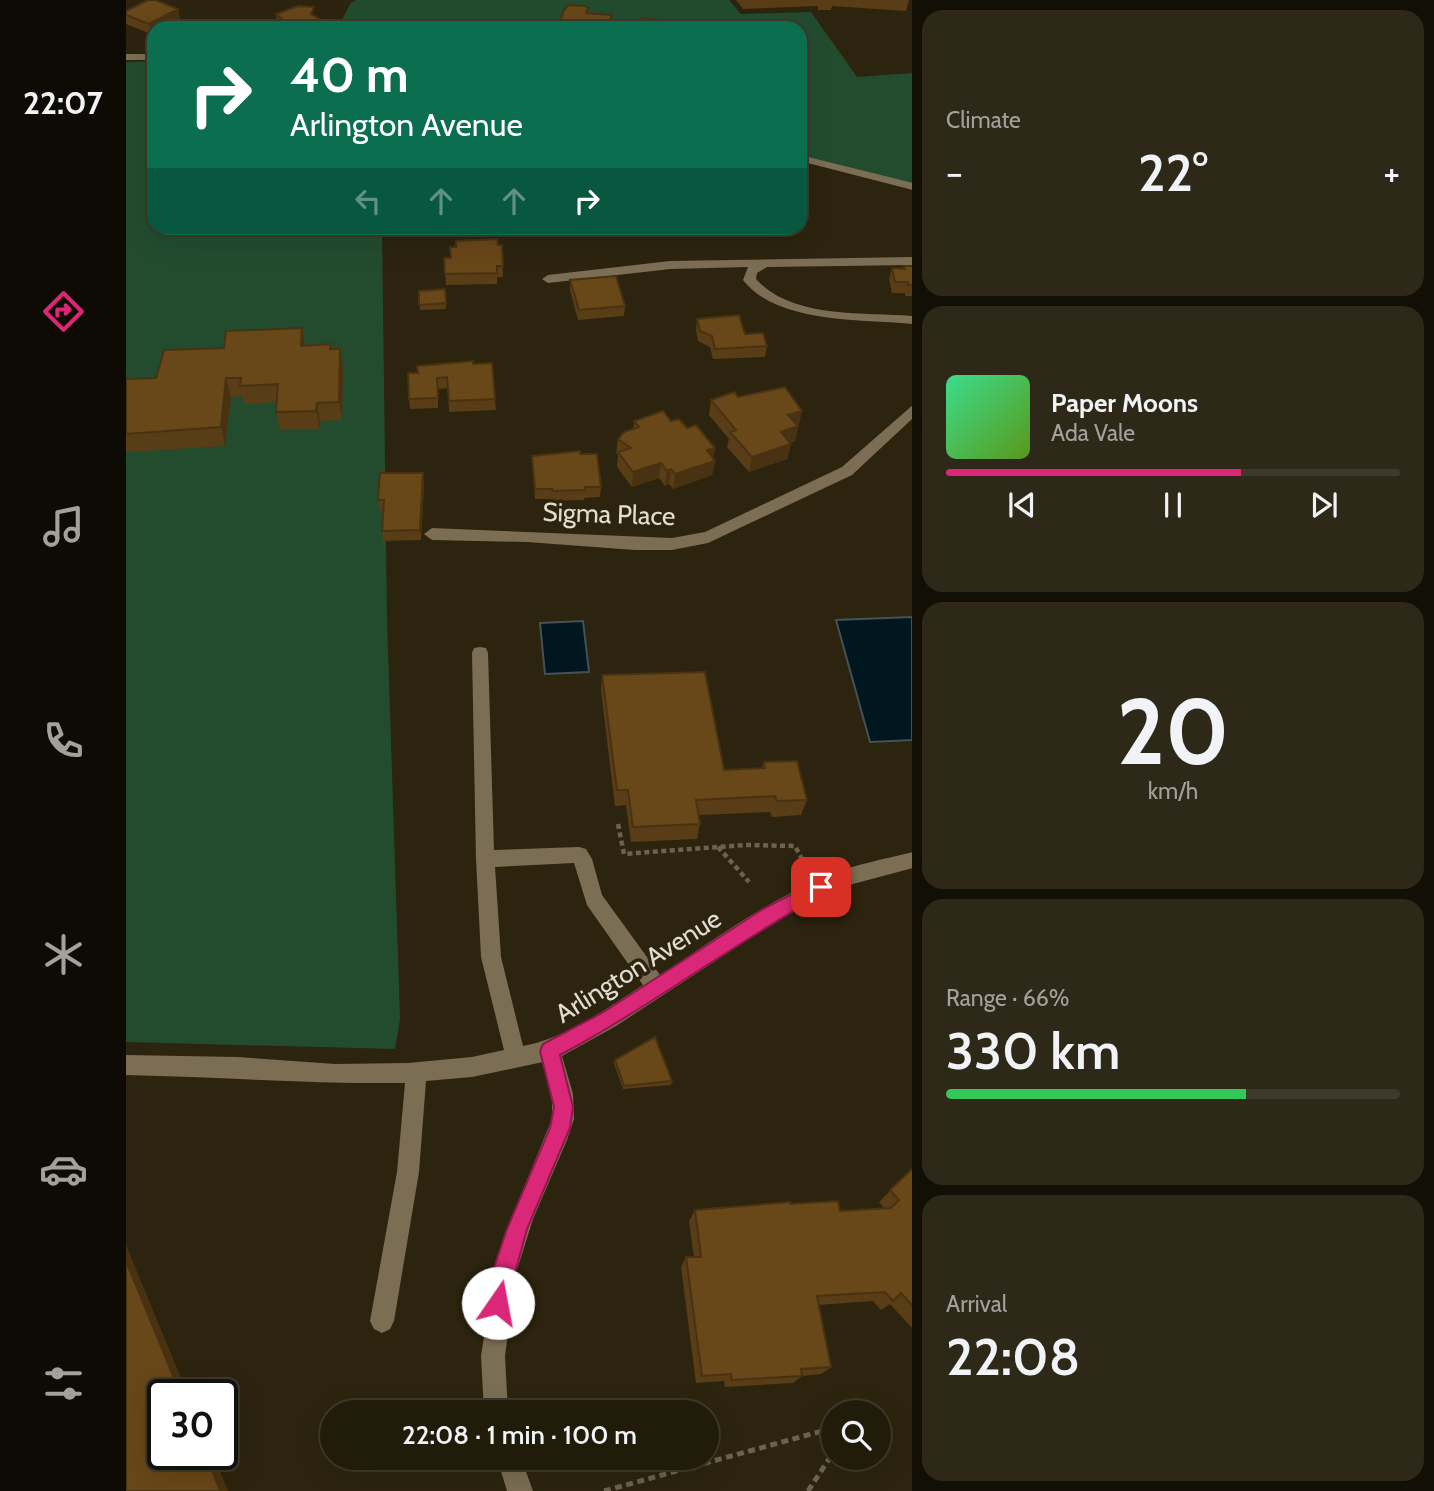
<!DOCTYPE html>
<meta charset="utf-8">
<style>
:root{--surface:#211b0a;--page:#2d2818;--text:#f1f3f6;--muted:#a2a19c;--line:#3e392b;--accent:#db2777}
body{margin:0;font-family:Cabin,sans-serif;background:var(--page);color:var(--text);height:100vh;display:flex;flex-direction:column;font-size:26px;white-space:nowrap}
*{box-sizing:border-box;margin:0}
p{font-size:23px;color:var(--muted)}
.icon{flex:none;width:38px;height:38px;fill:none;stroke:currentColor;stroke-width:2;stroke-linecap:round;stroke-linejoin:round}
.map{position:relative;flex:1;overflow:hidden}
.drawer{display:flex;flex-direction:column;gap:10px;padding:10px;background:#120f06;width:522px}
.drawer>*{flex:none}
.banner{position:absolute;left:21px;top:21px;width:660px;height:214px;border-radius:21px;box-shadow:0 7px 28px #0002,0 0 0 2px var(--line);background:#0b6e4f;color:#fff;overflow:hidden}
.tools{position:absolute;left:695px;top:1400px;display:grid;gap:14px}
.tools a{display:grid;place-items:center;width:70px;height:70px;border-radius:50%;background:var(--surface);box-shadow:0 7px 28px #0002,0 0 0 2px var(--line);font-size:35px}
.speed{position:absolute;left:21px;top:1379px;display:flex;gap:14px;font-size:35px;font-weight:700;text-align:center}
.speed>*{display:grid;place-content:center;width:91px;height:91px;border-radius:50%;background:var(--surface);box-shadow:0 7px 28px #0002,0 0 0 2px var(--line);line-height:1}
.speed .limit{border:4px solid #111;border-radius:10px;background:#fff;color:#111}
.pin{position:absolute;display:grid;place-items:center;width:60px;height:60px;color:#fff;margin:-30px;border-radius:14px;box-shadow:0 4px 10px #0006}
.me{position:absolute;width:77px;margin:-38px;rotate:12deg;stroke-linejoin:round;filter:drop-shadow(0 0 5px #0008)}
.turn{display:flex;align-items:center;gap:24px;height:147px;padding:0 28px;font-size:32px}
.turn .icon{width:91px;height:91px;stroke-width:2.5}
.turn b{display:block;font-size:49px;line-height:60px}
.lanes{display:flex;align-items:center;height:66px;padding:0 28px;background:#0003;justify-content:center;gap:35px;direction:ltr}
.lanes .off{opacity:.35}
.big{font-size:52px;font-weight:600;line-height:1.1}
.drawer .tile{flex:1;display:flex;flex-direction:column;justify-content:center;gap:10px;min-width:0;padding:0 24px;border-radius:21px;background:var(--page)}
.drawer .dial{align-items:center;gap:0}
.dial b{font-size:91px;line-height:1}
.song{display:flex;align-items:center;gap:21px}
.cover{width:84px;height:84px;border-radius:10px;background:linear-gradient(135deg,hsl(150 70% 55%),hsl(90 70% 35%))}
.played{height:7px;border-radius:4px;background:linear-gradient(90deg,var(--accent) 65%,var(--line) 65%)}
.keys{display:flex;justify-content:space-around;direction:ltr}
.heat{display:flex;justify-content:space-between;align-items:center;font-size:38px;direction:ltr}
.charge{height:10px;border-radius:5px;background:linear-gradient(90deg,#34c759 66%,var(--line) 0)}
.trip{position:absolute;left:194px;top:1400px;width:399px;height:70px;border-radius:35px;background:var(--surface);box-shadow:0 7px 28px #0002,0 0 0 2px var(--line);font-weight:600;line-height:70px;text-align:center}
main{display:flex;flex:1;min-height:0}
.dock{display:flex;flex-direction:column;width:126px;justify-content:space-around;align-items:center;background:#0d0b04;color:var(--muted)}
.dock .icon{width:49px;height:49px}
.dock .active{color:var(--accent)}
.dock b{font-size:32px;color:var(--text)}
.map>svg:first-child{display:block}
</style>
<main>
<nav class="dock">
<b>22:07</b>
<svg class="icon active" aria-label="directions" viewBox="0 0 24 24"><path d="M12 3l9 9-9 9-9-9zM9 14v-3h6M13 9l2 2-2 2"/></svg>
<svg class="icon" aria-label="music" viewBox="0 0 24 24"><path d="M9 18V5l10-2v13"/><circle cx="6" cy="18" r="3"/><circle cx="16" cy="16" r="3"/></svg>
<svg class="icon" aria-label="phone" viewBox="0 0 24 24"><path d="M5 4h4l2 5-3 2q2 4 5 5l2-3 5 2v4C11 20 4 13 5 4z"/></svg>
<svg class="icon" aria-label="climate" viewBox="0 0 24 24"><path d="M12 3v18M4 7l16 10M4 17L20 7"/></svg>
<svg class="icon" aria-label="car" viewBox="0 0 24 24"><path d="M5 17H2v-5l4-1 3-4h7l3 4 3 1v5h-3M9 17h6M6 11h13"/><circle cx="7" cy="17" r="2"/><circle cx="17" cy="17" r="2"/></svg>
<svg class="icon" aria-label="filters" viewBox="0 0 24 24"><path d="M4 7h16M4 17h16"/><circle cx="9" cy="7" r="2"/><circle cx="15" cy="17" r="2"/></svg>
</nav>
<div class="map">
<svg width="787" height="1491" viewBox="0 0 787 1491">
<rect width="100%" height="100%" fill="#2c240e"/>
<path fill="#234c2f" d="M230,0H603L615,14L685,12L731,77L786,73V187L674,158V28H212L224,4Z
M28,61V228H256L261,619L274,1019L269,1049L0,1042V62Z"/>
<path fill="#001720" stroke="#445255" stroke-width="2" d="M786,617V740L744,742L710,620Z
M457,621L463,672L419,674L414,623Z"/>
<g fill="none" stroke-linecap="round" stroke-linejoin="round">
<path stroke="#6a6350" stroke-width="4.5" stroke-dasharray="5 3.5" stroke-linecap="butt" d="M492,824L498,854L619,845L669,846L676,859
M592,847L623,882"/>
<path stroke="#6a6350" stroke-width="5" stroke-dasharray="7 4.5" stroke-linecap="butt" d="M478,1491L707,1428
M682,1491L707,1453"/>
<path fill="#7c6e54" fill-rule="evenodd" d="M0,54H28V60H0Z
M674,155L787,183V190L674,161Z
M787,257V265L641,267L631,273L630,279C666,319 737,312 787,316V324C735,319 651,324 617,280L622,267L544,269L422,283L416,279L422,275L544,261Z
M787,405V418L726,475L582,543L546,550H509L401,542L306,540L298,534L306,528L546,538L579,532L716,467Z
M354,647L360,648L362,653L368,850L453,847L460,849L466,859L476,895L534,975C588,940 643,899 704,875C730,864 759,859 787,852V868L712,888L688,900L650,921L490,1026L436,1056L447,1094L448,1119L441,1140L407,1219L390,1273L379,1356L382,1412H358L355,1356L368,1273L385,1219L426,1119V1094L417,1062L346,1077L300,1081L293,1172L268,1321L264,1329L256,1333L248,1329L244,1321L271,1172L279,1083C186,1084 93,1077 0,1075V1055L112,1057L209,1064L282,1063L346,1057L378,1050L355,957L350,859L346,653L348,648ZM448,863L461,905L517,985C480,1009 441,1038 397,1046L375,957L369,867Z
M371,1458H395L407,1491H381Z"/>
</g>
<path fill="#593d16" d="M610,0H783L780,11L706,6L705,10H692V6L617,9Z
M0,11L54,19L25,34L0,24Z
M150,14L189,16L194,19L196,28H149L148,24L151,21Z
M542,21L541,28H514V23Z
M570,228H584L583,232L570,230Z
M372,245H376L377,277H371V284L320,285L318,258H325Z
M778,266H787V296H779V293H766L763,279L766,268H777Z
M444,280L499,306L498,316L452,320L444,290Z
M319,289L320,309L294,310L293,291Z
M571,319L619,334L641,346L639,357L587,359L584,347L572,341L570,330Z
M176,328L179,345L205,344V349L217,367L216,420L194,421V429L154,430L150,412L151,402L118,404L116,396L105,397L99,446L0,452V379L30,378L98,348Z
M347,364L369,399L370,410L323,412L322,388L312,389V408L284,409L283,399L292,373Z
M612,397L673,425L672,426L669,441L664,443L665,444L661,459L623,472L601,447L603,439L583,415L585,400Z
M508,421H545L561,428L589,448L587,458L589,461L586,475L547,489L543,484L539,486L533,478L506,487L491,467L492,454L490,453L492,439L507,429Z
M454,454L475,487L474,497L458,498V500L426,501L425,499H409L406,456Z
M298,483L295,540L257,541L256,531L257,510L254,511L252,500Z
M476,675L598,770L636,768L638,762L681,800L675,815L646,817L644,812L573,815L574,824L571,839L505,842L500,805L489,806L475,691Z
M489,1060L546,1081L545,1085L497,1089L488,1064Z
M787,1168V1329L764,1304L755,1310L747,1301L693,1305L705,1367L695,1374L676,1376L667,1383L599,1387L598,1381L570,1383L555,1267L560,1257H568L563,1221L569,1210L664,1204L714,1211L758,1208L753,1202Z"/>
<path fill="#493212" d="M52,9L54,19L37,28H28V33L25,34L23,24Z
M486,15L484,28H481Z
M176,328L179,347L175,346Z
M214,349L217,367L216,420L213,402Z
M100,378L105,397L99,446L95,427Z
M191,403L194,421V429L190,411Z
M676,411L673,425L659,430L662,415Z
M672,426L669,441L651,447L655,432Z
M665,444L661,459L623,472L626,457Z
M589,448L586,462L589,461L586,475L547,489L549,474L581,450Z
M535,463L533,478L506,487L507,472Z
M545,469L543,484L539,486L541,471Z
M297,473L298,483L295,540L294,530Z
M0,1245L62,1395H55L0,1261Z
M80,1454H87L102,1491H94Z"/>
<path fill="#684719" stroke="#493212" stroke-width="2" d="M22,0H29L52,9L23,24L0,15V11Z
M443,5L459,6L462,8L460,13L486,15L481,28H432L438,10Z
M172,6L188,7L185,14L194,19L191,27L156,28L148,24L155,18L150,14Z
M516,18L542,21L540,25H537L536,28H515L517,23H514Z
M371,239L372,245H376L377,266H371V273L319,274L318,258H325L324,247H330V241Z
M778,266H787V285H782V282H769L766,268L779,269Z
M490,276L499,306L453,310L444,280Z
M319,289L320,303L293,305V291Z
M613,315L619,334L637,333L641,346L589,349L586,336L574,331L571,319Z
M176,328L175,346L205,344L204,349H214L213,402L191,403L190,411L150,412L152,384L114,386L115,378H100L95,427L0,434V379L30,378L38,350L98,348L100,331Z
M347,361V364L366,363L369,399L323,401L321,377L311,378L312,398L283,399L282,373H292L291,366Z
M659,387L676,411L662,415L672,426L655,432L665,444L626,457L604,432L610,430L585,400L608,392L612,397Z
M537,411L545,421L553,419L561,428L570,425L589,448L581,450L589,461L549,474L545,469L541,471L535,463L507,472L492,452L505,448L492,439L498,432L513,427L508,421Z
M454,451V454H471L475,487H459V490L426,491V489H409L406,456Z
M254,473H297L294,530L256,531L258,500H252Z
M579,672L598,770L639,768L638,762L671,761L681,800L651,801L649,796L570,800L574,824L507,827L502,790H491L476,675Z
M529,1037L546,1081L498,1086L489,1060Z
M787,1168V1306L775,1293L767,1301L759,1292L691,1296L705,1367L675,1369L676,1376L606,1380L605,1374L576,1376L560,1257H575L569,1210L664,1202V1204L712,1201L714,1211L765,1208L773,1200L764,1190Z
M0,1261L55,1395H37V1454H80L94,1491H0Z"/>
<path fill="#db2777" stroke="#8e194d" stroke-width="2" d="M695,879L701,882L704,887L701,892C609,942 526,1006 434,1055L447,1107L444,1128L401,1229L379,1310L372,1313L364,1310L361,1303L369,1265L381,1229L424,1128L428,1107L414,1051L417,1044L476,1013L637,909Z"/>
<g text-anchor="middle" stroke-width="7" stroke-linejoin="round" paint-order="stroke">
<g font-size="26" fill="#e2ddd0" stroke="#2c240e">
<text transform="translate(483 514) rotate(2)" y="9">Sigma Place</text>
<text transform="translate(512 966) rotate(-32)" y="9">Arlington Avenue</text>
</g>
</g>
</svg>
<div class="tools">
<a><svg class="icon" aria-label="search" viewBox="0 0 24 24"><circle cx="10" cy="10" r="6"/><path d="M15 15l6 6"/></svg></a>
</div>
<div class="speed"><div class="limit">30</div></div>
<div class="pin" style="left:695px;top:887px;background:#d93025"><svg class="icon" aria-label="arrive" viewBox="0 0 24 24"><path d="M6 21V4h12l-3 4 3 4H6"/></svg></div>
<svg class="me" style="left:372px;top:1303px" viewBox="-20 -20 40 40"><circle r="19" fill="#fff"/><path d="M0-13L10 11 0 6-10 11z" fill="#db2777"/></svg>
<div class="trip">22:08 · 1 min · 100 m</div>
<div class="banner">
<div class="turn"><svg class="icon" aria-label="right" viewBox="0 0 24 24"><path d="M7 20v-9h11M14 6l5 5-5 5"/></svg><div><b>40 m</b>Arlington Avenue</div></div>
<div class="lanes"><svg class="icon off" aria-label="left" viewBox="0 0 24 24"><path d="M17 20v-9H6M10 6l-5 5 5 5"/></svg><svg class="icon off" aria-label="ahead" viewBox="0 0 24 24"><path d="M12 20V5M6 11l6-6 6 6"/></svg><svg class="icon off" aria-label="ahead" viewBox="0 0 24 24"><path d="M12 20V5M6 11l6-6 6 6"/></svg><svg class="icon" aria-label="right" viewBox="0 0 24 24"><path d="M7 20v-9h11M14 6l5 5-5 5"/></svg></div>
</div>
</div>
<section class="drawer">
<div class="tile"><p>Climate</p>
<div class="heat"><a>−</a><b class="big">22°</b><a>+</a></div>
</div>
<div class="tile">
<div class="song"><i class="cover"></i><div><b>Paper Moons</b><p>Ada Vale</p></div></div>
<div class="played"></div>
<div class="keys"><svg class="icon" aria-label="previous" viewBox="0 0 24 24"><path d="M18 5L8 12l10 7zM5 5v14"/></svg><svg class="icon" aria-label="pause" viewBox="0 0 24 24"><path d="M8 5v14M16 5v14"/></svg><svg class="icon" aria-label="next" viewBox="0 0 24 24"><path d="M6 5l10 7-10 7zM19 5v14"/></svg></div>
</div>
<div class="tile dial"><b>20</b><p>km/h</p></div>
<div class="tile"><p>Range · 66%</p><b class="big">330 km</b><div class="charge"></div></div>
<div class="tile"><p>Arrival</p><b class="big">22:08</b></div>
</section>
</main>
